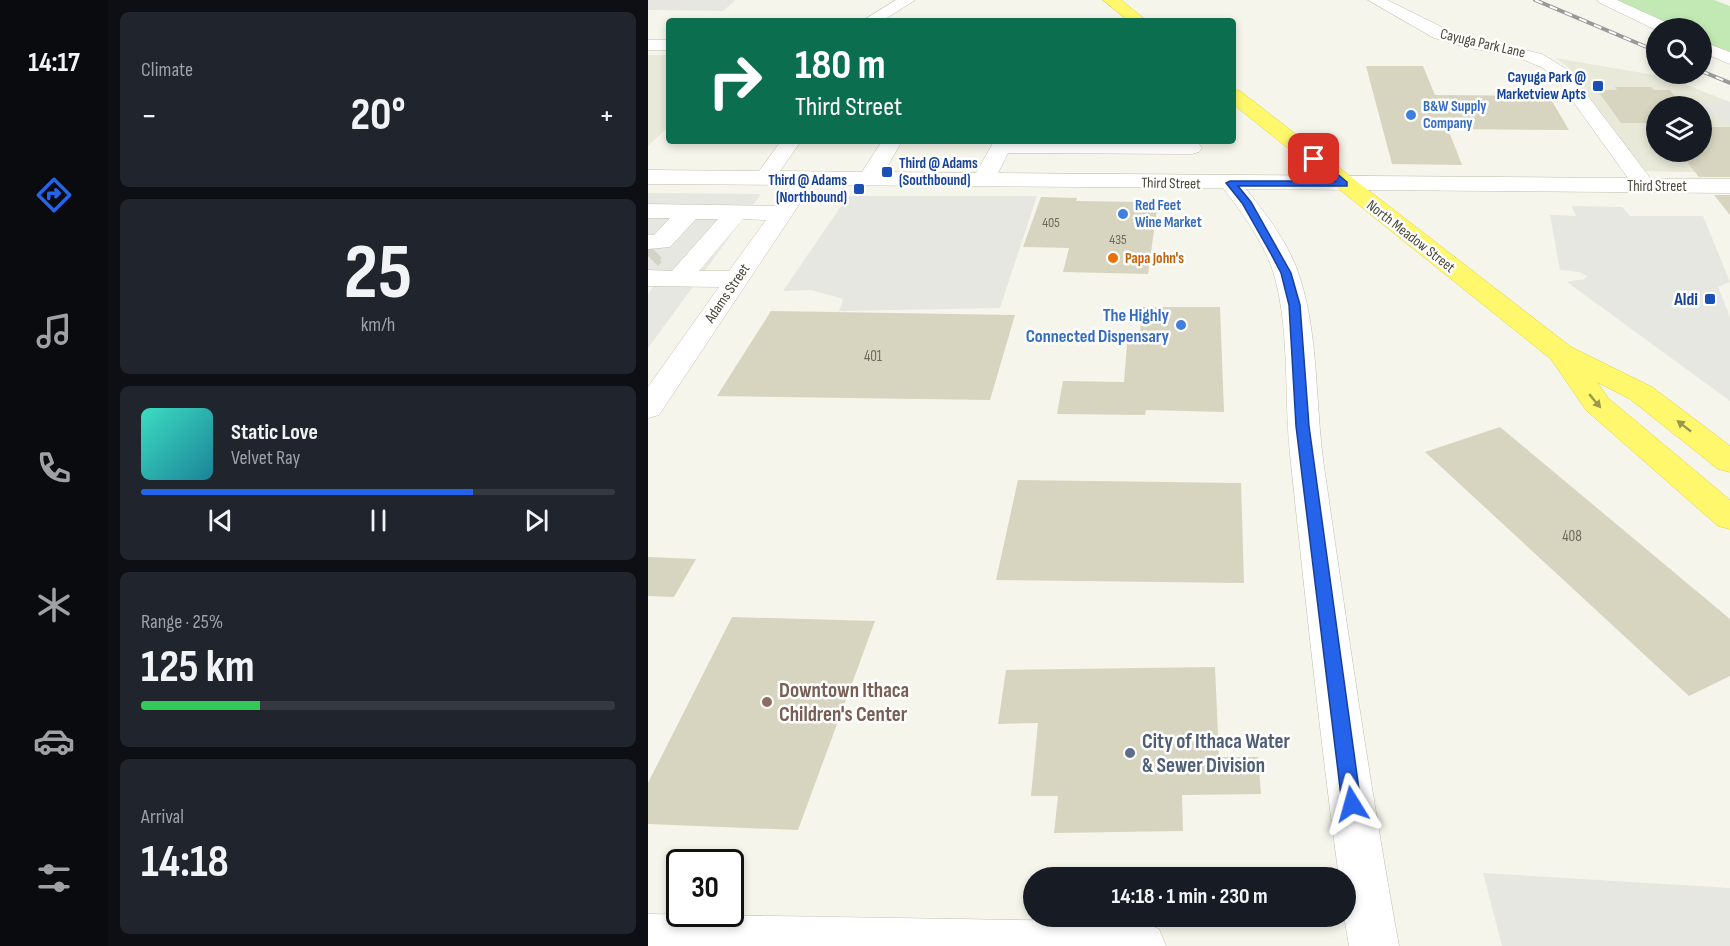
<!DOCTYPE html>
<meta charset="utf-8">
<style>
:root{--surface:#171b24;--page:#20242c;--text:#f1f3f6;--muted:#9ea1a6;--line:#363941;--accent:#2563eb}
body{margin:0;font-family:"Sofia Sans Condensed",sans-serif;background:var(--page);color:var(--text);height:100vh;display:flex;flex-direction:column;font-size:22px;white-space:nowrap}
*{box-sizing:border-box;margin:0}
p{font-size:20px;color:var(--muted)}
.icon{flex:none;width:33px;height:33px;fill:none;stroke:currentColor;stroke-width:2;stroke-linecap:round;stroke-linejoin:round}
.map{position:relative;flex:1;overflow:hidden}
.drawer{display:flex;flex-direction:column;gap:12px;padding:12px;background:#0d0f14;width:540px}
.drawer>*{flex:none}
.top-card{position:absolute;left:18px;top:18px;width:570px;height:126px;border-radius:6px;box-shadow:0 3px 9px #0003;background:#0b6e4f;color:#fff;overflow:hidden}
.tools{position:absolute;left:998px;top:18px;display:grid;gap:12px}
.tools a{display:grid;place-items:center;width:66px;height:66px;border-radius:50%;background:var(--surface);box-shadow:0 3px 9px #0003;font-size:30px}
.speed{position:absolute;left:18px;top:849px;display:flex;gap:12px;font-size:30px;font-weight:700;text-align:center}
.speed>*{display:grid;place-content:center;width:78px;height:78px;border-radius:50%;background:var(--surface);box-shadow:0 3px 9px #0003;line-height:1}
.speed .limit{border:3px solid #111;border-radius:9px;background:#fff;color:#111}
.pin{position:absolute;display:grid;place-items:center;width:51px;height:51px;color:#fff;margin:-26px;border-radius:12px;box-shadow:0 3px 9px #0006}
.me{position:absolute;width:66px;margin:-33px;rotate:352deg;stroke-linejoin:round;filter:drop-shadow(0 0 4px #0008)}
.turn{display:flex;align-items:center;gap:21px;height:126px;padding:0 30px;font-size:27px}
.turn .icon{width:78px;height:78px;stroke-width:2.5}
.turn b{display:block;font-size:42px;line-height:51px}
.big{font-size:45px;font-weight:700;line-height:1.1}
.drawer .card{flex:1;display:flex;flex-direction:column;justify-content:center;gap:9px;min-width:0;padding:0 21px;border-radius:9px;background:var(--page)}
.drawer .dial{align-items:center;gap:0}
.dial b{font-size:78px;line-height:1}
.song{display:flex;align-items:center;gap:18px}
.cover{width:72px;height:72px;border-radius:9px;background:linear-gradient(135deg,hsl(170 70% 55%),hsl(190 70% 35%))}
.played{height:6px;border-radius:3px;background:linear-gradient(90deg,var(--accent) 70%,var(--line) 70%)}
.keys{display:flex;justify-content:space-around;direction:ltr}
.heat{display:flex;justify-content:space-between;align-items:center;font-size:33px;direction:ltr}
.charge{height:9px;border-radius:4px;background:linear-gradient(90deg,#34c759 25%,var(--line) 0)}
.trip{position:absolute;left:375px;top:867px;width:333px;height:60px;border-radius:30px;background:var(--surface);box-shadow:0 3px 9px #0003;font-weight:700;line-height:60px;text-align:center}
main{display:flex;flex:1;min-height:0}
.dock{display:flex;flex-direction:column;width:108px;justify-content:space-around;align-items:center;background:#090b0e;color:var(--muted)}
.dock .icon{width:42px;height:42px}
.dock .selected{color:var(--accent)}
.dock b{font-size:27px;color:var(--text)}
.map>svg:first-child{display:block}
</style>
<main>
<nav class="dock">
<b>14:17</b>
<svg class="icon selected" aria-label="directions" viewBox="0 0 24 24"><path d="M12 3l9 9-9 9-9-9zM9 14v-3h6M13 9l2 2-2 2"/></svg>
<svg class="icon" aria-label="music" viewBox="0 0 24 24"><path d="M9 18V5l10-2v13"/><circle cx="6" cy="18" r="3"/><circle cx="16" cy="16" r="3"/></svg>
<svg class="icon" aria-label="phone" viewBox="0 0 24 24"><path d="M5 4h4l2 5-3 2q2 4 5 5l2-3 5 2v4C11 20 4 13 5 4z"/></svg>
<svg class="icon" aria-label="climate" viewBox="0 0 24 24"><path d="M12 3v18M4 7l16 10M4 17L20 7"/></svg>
<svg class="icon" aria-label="car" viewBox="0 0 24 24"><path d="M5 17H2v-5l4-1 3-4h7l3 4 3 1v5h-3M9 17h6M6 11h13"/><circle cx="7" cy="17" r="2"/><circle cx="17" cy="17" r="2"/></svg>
<svg class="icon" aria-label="filters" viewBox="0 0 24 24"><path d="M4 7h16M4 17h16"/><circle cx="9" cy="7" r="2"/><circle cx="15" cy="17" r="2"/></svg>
</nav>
<section class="drawer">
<div class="card"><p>Climate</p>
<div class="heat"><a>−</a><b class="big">20°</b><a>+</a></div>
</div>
<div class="card dial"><b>25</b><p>km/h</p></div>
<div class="card">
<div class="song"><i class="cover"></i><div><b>Static Love</b><p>Velvet Ray</p></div></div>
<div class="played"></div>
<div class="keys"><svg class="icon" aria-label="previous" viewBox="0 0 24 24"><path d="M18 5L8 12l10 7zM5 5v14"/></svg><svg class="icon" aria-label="pause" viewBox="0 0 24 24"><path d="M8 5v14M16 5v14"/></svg><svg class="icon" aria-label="next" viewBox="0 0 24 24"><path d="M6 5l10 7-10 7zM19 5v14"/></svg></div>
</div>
<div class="card"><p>Range · 25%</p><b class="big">125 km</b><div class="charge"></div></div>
<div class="card"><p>Arrival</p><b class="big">14:18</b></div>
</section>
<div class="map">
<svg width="1082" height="946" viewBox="0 0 1082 946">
<rect width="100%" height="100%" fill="#f5f5eb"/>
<path fill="#e9e9d9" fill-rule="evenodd" d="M0,55H21V126L0,146Z
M907,58L1018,77L1082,102V173L995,171L919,66ZM1008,106H1053V152H1008Z"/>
<path fill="#c2e9b4" d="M968,0H1066L1082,6V53L1053,40V28H1029Z"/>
<path fill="#e7e7e2" d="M0,0H88L75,11L0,10Z
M1077,100L1082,102V124L1053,110V106H1047Z
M0,193L113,194L0,348V294L8,283H0Z
M200,196H389L352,308L191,311L195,299L163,290L135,291Z
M924,206L974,207L982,216H1055L1082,282L1070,287L1082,317V401L919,282L936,279L939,276L931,272L912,270L902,215L928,216Z
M835,873L1082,888V946H854Z"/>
<path fill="#d7d5c0" d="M718,66H775L787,95L901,96L921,130L800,129L814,165L744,164Z
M967,87H1003L1006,90H1022L1036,106H1008V123H973L949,90H969Z
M1053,127H1082V177H1051L1031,152H1053Z
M1066,195H1082V215Z
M393,197L429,198L428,201L494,202V209H509L500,274L415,272L421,248L375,247Z
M494,307H572L576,412L498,410L497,415L409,414L415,381L476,382L479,344H491Z
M123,311L367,315L342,400L69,396Z
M852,427L1082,619V676L1041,696L777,452Z
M370,480L593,483L596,583L348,580Z
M0,557L48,559L26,597L0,596Z
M84,617L227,621L150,830L0,824V783Z
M567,667L571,757H610L613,794L534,795L535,831L406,833L410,796H383L390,723L350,724L358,670Z"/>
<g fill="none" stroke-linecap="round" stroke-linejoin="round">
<path stroke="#d3d2c7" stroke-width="22" stroke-dasharray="22 11" stroke-linecap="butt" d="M2,254L6,250"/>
<path stroke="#d3d2c7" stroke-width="28" stroke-dasharray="28 14" stroke-linecap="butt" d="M0,256L4,252"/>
<defs>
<path id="minor" d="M248,0H267L234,21H214Z
M720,0H739L808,34L894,54L920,70L1003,179H1082V193L598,189C619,215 642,245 652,278C671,338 667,404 676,466C699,626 722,787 751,946H701L696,916L698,878H691C672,737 657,595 642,454C636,396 642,335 627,278C618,245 596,215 575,188L164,185L11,415L0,418V387L71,287L0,286V270L24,271L70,219H48L22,247L0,249V235H6L22,218H0V204L127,206L142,185L0,184V170L111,171L133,141H153L132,171L214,172L234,141H254L236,172L328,173L345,143L351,141L544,142L551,144L554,148L551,152L544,154L360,153L350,173L980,178L908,78L895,68L869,57L817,47L786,38ZM95,219L118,220L81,271H51Z
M949,0H969L1022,24L1024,28H1008V30L952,3Z
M0,40H21V50H0Z
M1053,41L1082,52V64L1053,52Z
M0,914L493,922L511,929L518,946H0Z"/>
<path id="highway" d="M455,0H473L499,21H481Z
M585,89L592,91L923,347L1004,387L1082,446V472L1070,469L982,399L949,382L960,398L1082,500V529L1070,526L938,410L903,359L585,104Z"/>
</defs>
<use href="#minor" stroke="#c1c0ad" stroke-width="1"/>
<use href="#highway" stroke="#dfd23b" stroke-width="1"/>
<use href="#minor" fill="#fff" fill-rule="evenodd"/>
<use href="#highway" fill="#fff86c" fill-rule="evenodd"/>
<defs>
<path id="rail" d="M887,0L1008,51
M1053,71L1082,83"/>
</defs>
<use href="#rail" stroke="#999" stroke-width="4"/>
<use href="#rail" stroke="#fff" stroke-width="2" stroke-dasharray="8" stroke-linecap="butt"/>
</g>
<defs><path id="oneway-solid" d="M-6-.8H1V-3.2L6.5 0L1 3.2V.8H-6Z" transform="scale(1.5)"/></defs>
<g fill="#9b974f">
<use href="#oneway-solid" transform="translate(947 401) rotate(50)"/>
<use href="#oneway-solid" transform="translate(1036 426) rotate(-142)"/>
</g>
<path fill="#2563eb" stroke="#184099" stroke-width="1.5" d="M663,157H669L699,182V186H590L603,202L643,273L652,305L661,426L713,804L710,810L704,812L697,810L694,804L648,426L641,305L633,273L623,254L594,203L578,183L582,181H687L663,161Z"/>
<g fill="#1a4fb4" stroke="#fff" stroke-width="2">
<rect x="944" y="80" width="12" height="12" rx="3"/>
<rect x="233" y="166" width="12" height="12" rx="3"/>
<rect x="205" y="183" width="12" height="12" rx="3"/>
<rect x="1056" y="293" width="12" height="12" rx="3"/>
</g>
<g fill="#3f7fe0" stroke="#fff" stroke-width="2">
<circle cx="763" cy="115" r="6"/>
<circle cx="475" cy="214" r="6"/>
<circle cx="533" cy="325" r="6"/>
</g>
<circle fill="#e8710a" stroke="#fff" stroke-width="2" cx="465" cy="258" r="6"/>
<circle fill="#8d6e63" stroke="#fff" stroke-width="2" cx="119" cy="702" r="6"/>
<circle fill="#5c6f8a" stroke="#fff" stroke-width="2" cx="482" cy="753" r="6"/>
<g text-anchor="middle" stroke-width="5" stroke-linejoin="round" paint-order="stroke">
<g font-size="14" fill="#6d6b5a">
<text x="403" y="227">405</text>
<text x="470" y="244">435</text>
</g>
<g font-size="15" fill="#4a4838" stroke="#fff">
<text transform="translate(835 43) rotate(13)" y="5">Cayuga Park Lane</text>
<text transform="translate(523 183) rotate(1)" y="5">Third Street</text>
<text x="1009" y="191">Third Street</text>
<text transform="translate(763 236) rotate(38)" y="5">North Meadow Street</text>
<text transform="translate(79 293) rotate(-56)" y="5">Adams Street</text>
</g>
<g font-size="15" font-weight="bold" fill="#164399" stroke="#fff" text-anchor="end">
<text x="938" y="82">Cayuga Park @<tspan x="938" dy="17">Marketview Apts</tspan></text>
<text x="251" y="168" text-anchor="start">Third @ Adams<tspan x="251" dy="17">(Southbound)</tspan></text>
<text x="199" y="185">Third @ Adams<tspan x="199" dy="17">(Northbound)</tspan></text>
</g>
<g font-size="15" font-weight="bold" fill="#366cbe" stroke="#fff" text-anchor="start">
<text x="775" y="111">B&amp;W Supply<tspan x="775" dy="17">Company</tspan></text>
<text x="487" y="210">Red Feet<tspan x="487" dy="17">Wine Market</tspan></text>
</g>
<g font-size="15" font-weight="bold" fill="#c56008" stroke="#fff" text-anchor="start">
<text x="477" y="263">Papa John's</text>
</g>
<g font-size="15" fill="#6d6b5a">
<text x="225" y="361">401</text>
<text x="924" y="541">408</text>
</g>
<g font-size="18" font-weight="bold" fill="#164399" stroke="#fff" text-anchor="end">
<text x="1050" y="305">Aldi</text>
</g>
<g font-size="18" font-weight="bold" fill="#366cbe" stroke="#fff" text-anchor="end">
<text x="521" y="321">The Highly<tspan x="521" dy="21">Connected Dispensary</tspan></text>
</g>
<g font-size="21" font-weight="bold" fill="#785e54" stroke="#fff" text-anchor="start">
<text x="131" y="697">Downtown Ithaca<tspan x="131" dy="24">Children's Center</tspan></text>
</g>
<g font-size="21" font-weight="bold" fill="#4e5e75" stroke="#fff" text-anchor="start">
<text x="494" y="748">City of Ithaca Water<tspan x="494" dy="24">&amp; Sewer Division</tspan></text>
</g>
</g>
</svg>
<div class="tools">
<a><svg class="icon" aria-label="search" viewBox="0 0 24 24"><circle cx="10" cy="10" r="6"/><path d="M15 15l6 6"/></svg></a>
<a><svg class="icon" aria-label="layers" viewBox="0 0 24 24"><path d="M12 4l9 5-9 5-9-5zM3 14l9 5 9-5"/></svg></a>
</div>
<div class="speed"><div class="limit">30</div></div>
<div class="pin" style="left:666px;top:159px;background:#d93025"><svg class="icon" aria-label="arrive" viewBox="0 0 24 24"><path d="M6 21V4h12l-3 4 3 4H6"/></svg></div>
<svg class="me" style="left:704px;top:804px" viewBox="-20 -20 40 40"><path d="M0-17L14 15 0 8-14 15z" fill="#2563eb" stroke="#fff" stroke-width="4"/></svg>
<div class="trip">14:18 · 1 min · 230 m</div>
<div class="top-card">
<div class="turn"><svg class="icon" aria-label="right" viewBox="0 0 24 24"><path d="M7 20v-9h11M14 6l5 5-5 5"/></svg><div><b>180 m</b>Third Street</div></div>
</div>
</div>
</main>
